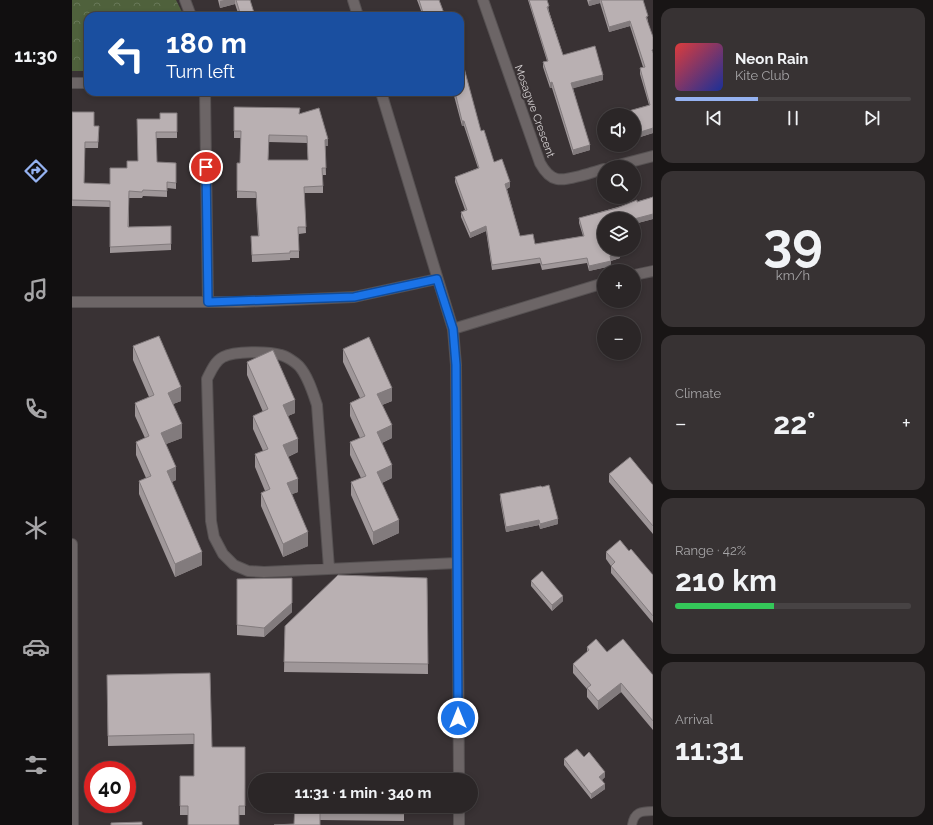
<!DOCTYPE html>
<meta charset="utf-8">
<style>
:root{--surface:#2b2627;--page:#373233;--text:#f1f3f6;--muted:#a6a5a7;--line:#474344;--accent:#95b2f1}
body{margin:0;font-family:Raleway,sans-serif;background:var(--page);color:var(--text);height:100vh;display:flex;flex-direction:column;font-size:15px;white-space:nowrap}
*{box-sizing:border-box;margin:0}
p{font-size:13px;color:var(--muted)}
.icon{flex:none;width:22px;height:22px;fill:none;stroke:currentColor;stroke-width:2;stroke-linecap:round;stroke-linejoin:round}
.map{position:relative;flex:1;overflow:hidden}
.sheet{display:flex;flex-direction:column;gap:8px;padding:8px;background:#181515;width:280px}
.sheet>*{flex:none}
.top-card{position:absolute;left:12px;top:12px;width:380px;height:84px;border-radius:12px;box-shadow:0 2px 6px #0003,0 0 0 1px var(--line);background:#1a4fa0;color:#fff;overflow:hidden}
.tools{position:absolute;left:525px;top:108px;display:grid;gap:8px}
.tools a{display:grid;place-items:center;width:44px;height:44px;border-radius:50%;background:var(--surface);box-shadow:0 2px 6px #0003,0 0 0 1px var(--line);font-size:20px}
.speed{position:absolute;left:12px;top:761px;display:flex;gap:8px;font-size:20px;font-weight:700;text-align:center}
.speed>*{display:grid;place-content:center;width:52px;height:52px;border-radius:50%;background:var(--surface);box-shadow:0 2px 6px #0003,0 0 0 1px var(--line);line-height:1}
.speed .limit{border:6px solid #d22;background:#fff;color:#111}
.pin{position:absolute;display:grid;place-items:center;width:34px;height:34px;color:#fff;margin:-17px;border:2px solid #fff;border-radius:50%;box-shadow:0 1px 4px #0007}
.me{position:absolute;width:44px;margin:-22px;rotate:0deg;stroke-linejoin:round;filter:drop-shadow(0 0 3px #0008)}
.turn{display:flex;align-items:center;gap:14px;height:84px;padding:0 16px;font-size:18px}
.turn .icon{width:52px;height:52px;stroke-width:2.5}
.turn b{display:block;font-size:28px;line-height:34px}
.big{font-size:30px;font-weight:700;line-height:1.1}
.sheet .card{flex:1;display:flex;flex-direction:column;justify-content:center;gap:6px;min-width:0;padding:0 14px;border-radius:12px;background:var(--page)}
.sheet .dial{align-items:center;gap:0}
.dial b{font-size:52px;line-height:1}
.song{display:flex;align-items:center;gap:12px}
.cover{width:48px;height:48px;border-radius:6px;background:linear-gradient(135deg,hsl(0 70% 55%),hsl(230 70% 35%))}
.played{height:4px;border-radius:2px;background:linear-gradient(90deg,var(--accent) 35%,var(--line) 35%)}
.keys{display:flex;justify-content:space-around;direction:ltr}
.heat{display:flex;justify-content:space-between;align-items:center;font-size:22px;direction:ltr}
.charge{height:6px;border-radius:3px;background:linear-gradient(90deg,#34c759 42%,var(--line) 0)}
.trip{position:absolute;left:176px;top:773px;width:230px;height:40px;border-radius:20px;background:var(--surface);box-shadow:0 2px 6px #0003,0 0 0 1px var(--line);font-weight:700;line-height:40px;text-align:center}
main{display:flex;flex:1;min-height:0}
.dock{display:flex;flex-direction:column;width:72px;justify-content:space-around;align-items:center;background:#110f10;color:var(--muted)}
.dock .icon{width:28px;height:28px}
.dock .current{color:var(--accent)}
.dock b{font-size:18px;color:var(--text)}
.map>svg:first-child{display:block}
</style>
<main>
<nav class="dock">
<b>11:30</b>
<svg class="icon current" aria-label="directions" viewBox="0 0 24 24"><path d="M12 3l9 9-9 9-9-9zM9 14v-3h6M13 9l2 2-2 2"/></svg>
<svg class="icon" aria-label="music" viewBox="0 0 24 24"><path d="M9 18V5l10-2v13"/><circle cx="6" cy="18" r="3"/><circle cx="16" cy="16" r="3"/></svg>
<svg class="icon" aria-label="phone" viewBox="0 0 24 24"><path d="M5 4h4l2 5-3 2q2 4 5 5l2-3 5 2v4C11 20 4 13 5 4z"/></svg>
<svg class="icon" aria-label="climate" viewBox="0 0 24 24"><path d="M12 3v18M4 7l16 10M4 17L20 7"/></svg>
<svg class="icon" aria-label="car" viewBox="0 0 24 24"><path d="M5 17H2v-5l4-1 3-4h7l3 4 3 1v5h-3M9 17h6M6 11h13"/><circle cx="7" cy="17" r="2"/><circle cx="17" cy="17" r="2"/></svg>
<svg class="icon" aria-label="filters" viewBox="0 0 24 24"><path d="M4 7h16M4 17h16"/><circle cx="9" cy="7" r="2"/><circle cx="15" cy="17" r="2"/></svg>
</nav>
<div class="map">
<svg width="581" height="825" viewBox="0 0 581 825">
<defs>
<pattern id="forest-crowns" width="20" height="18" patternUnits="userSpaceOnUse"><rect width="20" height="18" fill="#4f613c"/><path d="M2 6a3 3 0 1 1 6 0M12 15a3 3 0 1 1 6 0" fill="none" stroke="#677757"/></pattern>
</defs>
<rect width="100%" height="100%" fill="#393234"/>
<path fill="url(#forest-crowns)" d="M0,0H104L112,16H16V71H0Z"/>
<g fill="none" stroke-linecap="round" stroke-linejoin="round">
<defs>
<path id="service" d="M560,825C562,812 569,811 581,811"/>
<path id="minor" d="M113,0L119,16
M411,0L468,163C479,183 488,181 508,176C516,174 524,171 532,169
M0,83H16
M133,92L136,302
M539,167L581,156
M562,275L581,271
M381,329L532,283
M257,568L245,405C241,393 236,376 227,366C223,362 214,356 209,355C196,351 162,351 151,357C143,361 139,371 135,379L139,521L142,537L151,554L162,565L176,571L192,572L385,563"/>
<path id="tertiary" d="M281,0L286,16
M309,92L381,329L384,365L387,780
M0,302H169L282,297L365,279
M0,544L1,825
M387,806V825"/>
</defs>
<use href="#service" stroke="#565152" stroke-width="10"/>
<use href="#minor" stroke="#565152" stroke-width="12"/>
<use href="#tertiary" stroke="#565152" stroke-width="12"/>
<use href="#service" stroke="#6c6566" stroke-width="8"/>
<use href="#minor" stroke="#6c6566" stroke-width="10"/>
<use href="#tertiary" stroke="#6c6566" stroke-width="10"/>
</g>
<path fill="#9f9799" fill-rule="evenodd" d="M146,0H178L183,16H167L163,4L148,8Z
M345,0H367L373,16H351Z
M456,0H475L477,11L491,55L531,80L501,88L518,150L501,155L480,88H478L471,67V62L475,61Z
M515,0H571L576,21L581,133L562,139V115H553V112L577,105L568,74V68L571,67L558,26L537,32L528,3L517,6Z
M381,92H388L409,131L422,162L438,187L435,189L448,236L463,244L511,236L507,223V218L581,197V219L562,224V219H532L548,258L539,261V266L517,271L515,263L470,270L468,263L420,270L414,231L398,238L389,217V212L393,210L383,182V177L406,168L392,126H390Z
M162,107L227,114L256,146H253L254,175H251V193H232L234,233L227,234V258H218V260L180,262L179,236H186L184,198H165V163H168L169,138H162ZM197,142L235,143L236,160H196Z
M0,112L22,126H27L26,148H13L12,183L38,184L55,168L66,161L88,119L105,113V138H84L85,162L104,163V189L95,188V197L71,196L70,198H57V227L99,226V250L38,253V207L0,206Z
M61,346L109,401L101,404L110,438L94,444L104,480L100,482L130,565L103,577L67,494V481L74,478L64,455V442L73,438L63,416V403L77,397L61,360Z
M271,349L320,401L310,405L320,438L310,443L320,478L310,483L327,533L301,545L279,495V482L289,478L278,455V442L288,438L278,416V403L288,398L271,362Z
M175,362L223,413L216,416L226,452L216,457L226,492L220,494L236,546L211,557L189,506V493L193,491L183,467V454L191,451L181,429V416L191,412L175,375Z
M537,474L581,485V534L537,482Z
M428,494L486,524L468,529L467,525L434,532L428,499Z
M557,551L581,575V623L539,573V566L534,559V552Z
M220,578V612L192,637L165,635V579Z
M355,578L356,674L212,672L213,626Z
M459,581L491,601L480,611L459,586Z
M515,647L535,652L581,675V730L549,692L526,710L515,697V689L501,673V664L515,652Z
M35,675L140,747H173V815H108V776H122V744L36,746Z
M512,757L533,777L530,780L533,789L519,799L492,765V759Z
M223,806H332V821L248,820L222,824Z"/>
<path fill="#827b7d" d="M152,0H163V4L148,8V1Z
M520,0H528V3L517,6V1Z
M558,21V26L537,32V27Z
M531,75V80L499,89V83Z
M480,82V88H478V83Z
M214,92H228L214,96Z
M390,121H392V126H390Z
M581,128V133L562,139V134Z
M256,139V146H253V140Z
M518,145V150L501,155V150Z
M438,182V187L433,189V184Z
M581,214V219L562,224V219Z
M414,226V231L398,238V233Z
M548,253V258L538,261V256Z
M539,261V266L517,271V266Z
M109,387V401L96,406V393Z
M320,388V401L305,407V394Z
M223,400V413L211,418V405Z
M110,424V438L89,446V433Z
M320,425V438L305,445V432Z
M226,439V452L211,459V445Z
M320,465V478L305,485V472Z
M104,467V480L95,484V471Z
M226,479V492L215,496V483Z
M486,519V524L468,529V524Z
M327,520V533L301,545V532Z
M467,520V525L434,532V527Z
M236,532V546L211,557V544Z
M130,552V565L103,577V564Z
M491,596V601L480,611V605Z
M220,603V612L192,637V628Z
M549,683V692L526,710V701Z
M533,772V777L527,782V777Z
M533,784V789L519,799V794Z"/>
<path fill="#b9b0b2" stroke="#827b7d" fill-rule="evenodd" d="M164,0H178L183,16H169Z
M347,0H367L373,16H352Z
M457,0H475L477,6L475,7L491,55L523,46L531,75L499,83L518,145L501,150L480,82L478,83L471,62L476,61Z
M529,0H571L576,16L574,17L581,37V49L580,50L581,53V128L562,134V115H554L553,112L578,105L568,68L573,67L558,21L537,27Z
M388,53L409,131L412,130L422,162L430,159L438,182L433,184L448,236L461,234L463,244L512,236L507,218L545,208L565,200V202L581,197V214L562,219H532V249H547L548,253L538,256L539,261L517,266L515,258L470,265L468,258L420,265L414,226L398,233L389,212L395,210L383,177L407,168L392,121H390L383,92H388Z
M162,107L228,108L227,114L247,108L256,139L253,140L254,168H250L251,186L232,187L234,227H226L227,251H218V253L180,255L179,236H187L184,192L165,191V163H168L169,131H162ZM197,135L235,136L236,160H196Z
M0,112H22V126H27L26,142H13L12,183L38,184V168H55V161H66L65,119H88V113H105V132H84L85,162L104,163V183L95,182V191L71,190L70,192L57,191L56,227L99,226V244L38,247V201L0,200Z
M87,336L109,387L96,393L110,424L89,433L104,467L95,471L130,552L103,564L67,481L79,476L64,442L77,436L63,403L82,395L61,346Z
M297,337L320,388L305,394L320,425L305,432L320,465L305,472L327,520L301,532L279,482L294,476L278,442L293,436L278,403L293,396L271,349Z
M201,350L223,400L211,405L226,439L211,445L226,479L215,483L236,532L211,544L189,493L198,489L183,454L196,449L181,416L196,409L175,362Z
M558,457L581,485V526L537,474Z
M477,485L486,519L468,524L467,520L434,527L428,494L469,486L470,487Z
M548,540L557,551L559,549L581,575V616L539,566L543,562L534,552Z
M470,571L491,596L480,605L459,581Z
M266,575L355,578L356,664L212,662L213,626Z
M220,578V603L192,628L165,625V579Z
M524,639L535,652L551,639L581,675V721L549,683L526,701L515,688L519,685L501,664L517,650L515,647Z
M138,673L140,747H173V806H167V825H116V806H108V776H122V734L36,736L35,675Z
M505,749L512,757L517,752L533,772L527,777L533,784L519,794L492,759Z
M223,806H332V814L248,813V825H202L222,824Z
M70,822V825H39V823Z"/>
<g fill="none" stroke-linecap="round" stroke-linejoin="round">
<defs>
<path id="route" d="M134,167L136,302L282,297L365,279L381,329L384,365L386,718"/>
</defs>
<use href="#route" stroke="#114b97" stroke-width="10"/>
<use href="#route" stroke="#1a73e8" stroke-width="7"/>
</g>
<g text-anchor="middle" stroke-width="4" stroke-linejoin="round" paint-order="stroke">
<g font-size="11" fill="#d5d1d2" stroke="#393234">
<text transform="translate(463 111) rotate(70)" y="4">Mosagwe Crescent</text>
</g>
</g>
</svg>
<div class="tools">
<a><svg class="icon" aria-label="sound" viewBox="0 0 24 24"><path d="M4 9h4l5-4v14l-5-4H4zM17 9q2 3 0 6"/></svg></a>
<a><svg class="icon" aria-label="search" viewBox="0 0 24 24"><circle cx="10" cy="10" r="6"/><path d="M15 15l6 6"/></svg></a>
<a><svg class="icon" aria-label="layers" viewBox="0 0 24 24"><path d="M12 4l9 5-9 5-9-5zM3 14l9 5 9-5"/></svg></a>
<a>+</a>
<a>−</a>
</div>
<div class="speed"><div class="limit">40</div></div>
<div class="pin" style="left:134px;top:167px;background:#d93025"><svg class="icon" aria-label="arrive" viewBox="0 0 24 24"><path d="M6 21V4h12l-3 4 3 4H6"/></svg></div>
<svg class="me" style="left:386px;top:718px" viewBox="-20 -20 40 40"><circle r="17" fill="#1a73e8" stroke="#fff" stroke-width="3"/><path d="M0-11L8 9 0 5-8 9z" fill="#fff"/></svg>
<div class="trip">11:31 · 1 min · 340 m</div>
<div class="top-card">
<div class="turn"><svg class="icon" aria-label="left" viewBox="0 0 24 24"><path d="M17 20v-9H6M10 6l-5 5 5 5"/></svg><div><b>180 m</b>Turn left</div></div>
</div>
</div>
<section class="sheet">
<div class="card">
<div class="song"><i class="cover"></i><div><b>Neon Rain</b><p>Kite Club</p></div></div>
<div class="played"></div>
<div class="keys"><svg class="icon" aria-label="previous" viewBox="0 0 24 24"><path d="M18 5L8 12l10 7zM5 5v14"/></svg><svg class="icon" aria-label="pause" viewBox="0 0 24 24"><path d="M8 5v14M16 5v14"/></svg><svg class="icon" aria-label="next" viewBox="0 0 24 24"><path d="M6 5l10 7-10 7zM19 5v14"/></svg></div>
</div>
<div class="card dial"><b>39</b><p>km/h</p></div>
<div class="card"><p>Climate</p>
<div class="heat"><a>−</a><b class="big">22°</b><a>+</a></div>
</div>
<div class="card"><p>Range · 42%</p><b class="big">210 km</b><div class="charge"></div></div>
<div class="card"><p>Arrival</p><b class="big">11:31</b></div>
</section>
</main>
